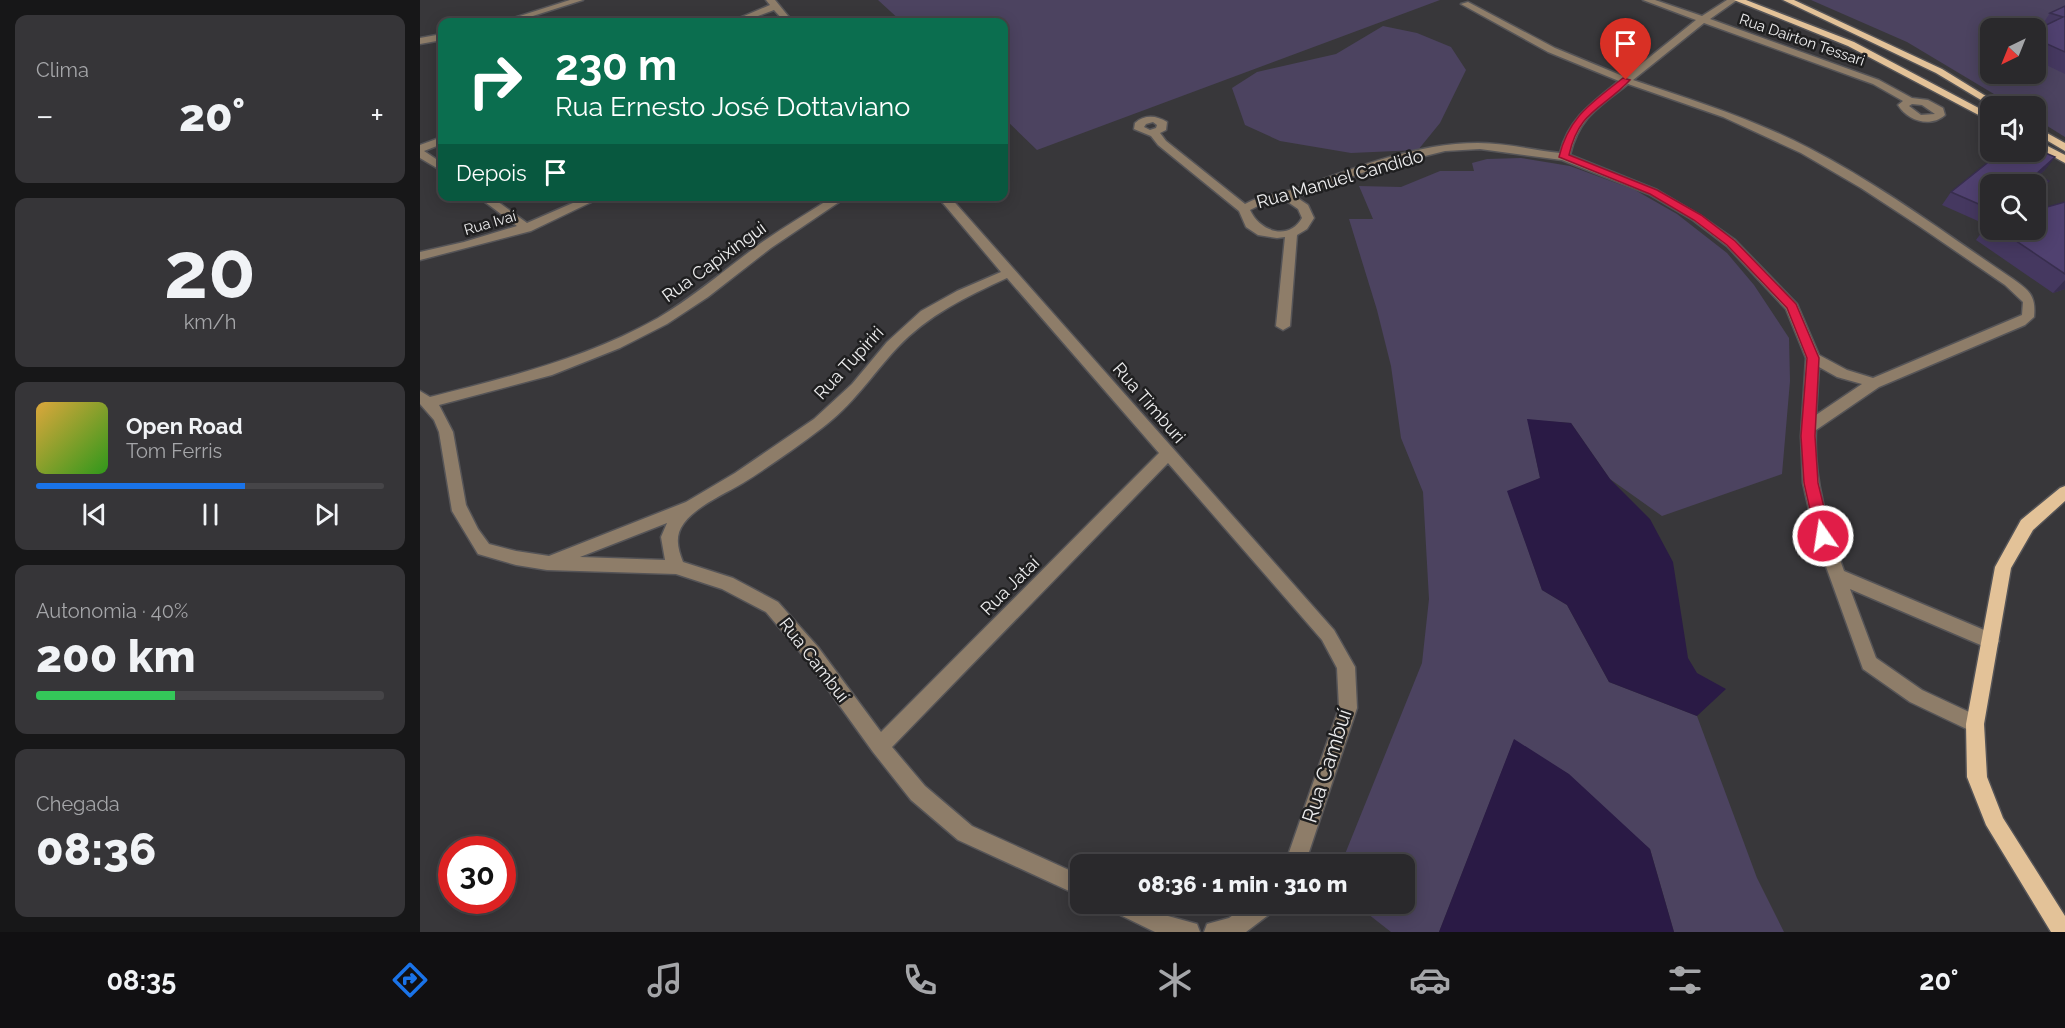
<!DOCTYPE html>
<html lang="pt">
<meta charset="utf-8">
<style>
:root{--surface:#2a292c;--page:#363538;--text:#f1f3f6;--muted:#a5a6a9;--line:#464548;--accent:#1a73e8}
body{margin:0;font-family:Raleway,sans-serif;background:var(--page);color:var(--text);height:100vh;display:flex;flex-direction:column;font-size:22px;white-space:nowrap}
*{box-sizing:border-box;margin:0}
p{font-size:20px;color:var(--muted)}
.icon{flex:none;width:33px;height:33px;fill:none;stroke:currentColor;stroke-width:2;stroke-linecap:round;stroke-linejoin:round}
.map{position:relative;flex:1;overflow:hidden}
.panel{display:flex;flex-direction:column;gap:15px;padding:15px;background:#171718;width:420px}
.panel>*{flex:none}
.hud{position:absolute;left:18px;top:18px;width:570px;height:183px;border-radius:12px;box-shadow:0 3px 15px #0003,0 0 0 2px var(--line);background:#0b6e4f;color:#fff;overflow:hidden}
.needle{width:39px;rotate:223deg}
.fabs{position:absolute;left:1560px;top:18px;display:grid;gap:12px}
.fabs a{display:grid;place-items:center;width:66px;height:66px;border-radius:12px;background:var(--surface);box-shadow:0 3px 15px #0003,0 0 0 2px var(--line);font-size:30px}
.speed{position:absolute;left:18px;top:836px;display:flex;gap:12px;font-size:30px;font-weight:700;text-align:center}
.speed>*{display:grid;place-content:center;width:78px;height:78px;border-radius:50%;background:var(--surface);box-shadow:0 3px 15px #0003,0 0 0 2px var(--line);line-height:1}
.speed .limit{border:9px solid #d22;background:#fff;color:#111}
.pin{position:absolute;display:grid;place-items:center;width:51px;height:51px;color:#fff;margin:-62px -26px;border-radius:50% 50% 50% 0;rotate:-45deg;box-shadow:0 0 6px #0007}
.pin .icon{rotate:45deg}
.me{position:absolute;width:66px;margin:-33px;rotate:347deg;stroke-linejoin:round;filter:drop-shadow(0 0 4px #0008)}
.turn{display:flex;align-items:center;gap:21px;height:126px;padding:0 18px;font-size:27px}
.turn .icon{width:78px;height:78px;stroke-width:2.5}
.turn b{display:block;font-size:42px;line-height:51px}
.then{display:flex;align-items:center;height:57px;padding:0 18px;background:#0003;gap:12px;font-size:22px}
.big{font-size:45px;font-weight:800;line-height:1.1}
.panel .card{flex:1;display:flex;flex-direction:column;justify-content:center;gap:9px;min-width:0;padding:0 21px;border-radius:12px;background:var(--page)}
.panel .dial{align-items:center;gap:0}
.dial b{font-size:78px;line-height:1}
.song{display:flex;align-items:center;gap:18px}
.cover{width:72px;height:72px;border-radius:9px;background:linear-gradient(135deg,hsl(40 70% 55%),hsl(110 70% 35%))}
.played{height:6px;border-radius:3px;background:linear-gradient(90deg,var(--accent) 60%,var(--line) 60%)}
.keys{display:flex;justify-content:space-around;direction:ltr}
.heat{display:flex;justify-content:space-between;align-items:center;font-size:33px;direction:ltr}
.charge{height:9px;border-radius:4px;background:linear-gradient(90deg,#34c759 40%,var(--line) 0)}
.trip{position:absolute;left:650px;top:854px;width:345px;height:60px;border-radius:12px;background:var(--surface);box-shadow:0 3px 15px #0003,0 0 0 2px var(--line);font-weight:800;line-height:60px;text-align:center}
.dock{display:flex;height:96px;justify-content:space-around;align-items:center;background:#111012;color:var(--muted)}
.dock .icon{width:42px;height:42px}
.dock .current{color:var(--accent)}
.dock b{font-size:27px;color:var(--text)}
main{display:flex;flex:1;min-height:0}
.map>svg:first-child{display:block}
</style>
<main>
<section class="panel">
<div class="card"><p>Clima</p>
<div class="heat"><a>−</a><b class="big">20°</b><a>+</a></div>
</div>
<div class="card dial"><b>20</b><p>km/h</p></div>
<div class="card">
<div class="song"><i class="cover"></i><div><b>Open Road</b><p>Tom Ferris</p></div></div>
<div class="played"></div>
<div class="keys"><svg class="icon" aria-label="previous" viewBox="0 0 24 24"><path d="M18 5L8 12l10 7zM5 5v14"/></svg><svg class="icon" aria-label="pause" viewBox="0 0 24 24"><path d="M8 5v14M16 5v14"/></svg><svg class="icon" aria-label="next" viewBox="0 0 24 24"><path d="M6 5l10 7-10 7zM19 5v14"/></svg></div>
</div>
<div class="card"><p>Autonomia · 40%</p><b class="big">200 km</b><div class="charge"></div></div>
<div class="card"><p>Chegada</p><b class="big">08:36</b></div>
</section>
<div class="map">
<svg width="1645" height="932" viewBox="0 0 1645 932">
<rect width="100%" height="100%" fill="#38373a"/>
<path fill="#4c4360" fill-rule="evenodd" d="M458,0H1020L617,150L584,118V22H482Z
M1391,0H1645V137L1616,119V106H1594L1487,42ZM1570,28H1616V74H1570Z
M963,26L997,33L1031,47L1046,70L1020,123L998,150L931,153L860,141L825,125L812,88L837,72L916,54Z
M1101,158L1150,166L1215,190L1257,214L1307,253L1334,285L1369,338L1370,381L1362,474L1242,516L1190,479L1151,423L1108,420L1120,478L1088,492L1122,590L1147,605L1189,682L1277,716L1337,878L1364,932H1254L1230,849L1094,740L1019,932H971L934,903H984V864H921L1002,663L1009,599L1003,492L981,438L971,366L957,310L929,219H953L939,186L981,187L1020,171H1054L1052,163L1067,159Z"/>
<path fill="#2a1a45" d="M1107,419L1151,423L1190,479L1230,519L1253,562L1268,658L1277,673L1306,689L1277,716L1189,682L1147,605L1122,590L1087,491L1120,478Z
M1094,739L1149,774L1230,849L1254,932H1019Z"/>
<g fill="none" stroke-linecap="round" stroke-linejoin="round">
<defs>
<path id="minor" d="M150,0H163L94,22H81Z
M346,0H355L373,22H365L354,10L322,22H310L350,5Z
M1223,0H1235L1282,16L1307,0H1317L1290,19L1459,80L1492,98L1508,100L1523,108L1525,115C1510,128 1488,121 1478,105L1483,101L1453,84L1284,23L1213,80C1273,100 1333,119 1389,148C1461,185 1526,234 1593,279C1610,291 1616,296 1614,317L1605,325L1459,387L1396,430C1393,478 1408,527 1424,571L1576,635L1579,641L1576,647L1570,649L1430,589L1456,658L1502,690L1562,718L1564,724L1562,730L1555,733L1490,702L1443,669L1395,536L1383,483L1381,436L1386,358L1366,309L1307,246L1273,220L1229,194L1142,160L1060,149L1025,151L953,169L876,197L888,205L894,218L887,229L877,235L870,326L863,330L856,326L865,237L857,238L838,235L826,227L819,211L738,145L731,136L714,129L715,123C725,114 737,116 747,122L746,130L740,133L746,141L825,204C843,194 862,194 881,187C937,167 998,143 1058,143C1085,143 1113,150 1140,153C1148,119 1173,102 1199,81L1128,52L1041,4L1048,2L1135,48L1205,77L1276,20ZM1208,84L1303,117L1381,153L1441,188L1499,226L1585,285L1603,302L1602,315L1453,378L1427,370L1399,355L1377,304L1315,240L1281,216L1237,190L1150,155C1159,117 1179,107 1208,84ZM1492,104L1502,105L1515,114L1501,115L1489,106ZM733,122L737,125L736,128L730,130L724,127L726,124ZM865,200L878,209L882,218C869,241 840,232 830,210L846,202ZM1399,367L1417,377L1442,384L1396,415Z
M22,34V40L0,44V38Z
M22,137V144L4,151L22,163V171L0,158V145Z
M57,196H70L107,223L169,196H184L111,231L0,260V252L44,242L97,226Z
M414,196H428L351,248L288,297L247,324L200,348L132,375L19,405L33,432L46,505L58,529L69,544L96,551L129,556L266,502L315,473L394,419L432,384L467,342L501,311L537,291L581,272L517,196H529L914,630L935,667L937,708L885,864H865L919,708L917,668L902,640L748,463L472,747L505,786L552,826L660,875V896L538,840L491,800L453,752L386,659L346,612L302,589L256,574L127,570L96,565L58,554L32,511L19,432L14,420L0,404V391L10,397C89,377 167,358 238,318C275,296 307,268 341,243C365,226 390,212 414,196ZM587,278L739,453L461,732L398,647L358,602L313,578L263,562C258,549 254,536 264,523C278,505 303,495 323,483C350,466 377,447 402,428C432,406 452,375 477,348C508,315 546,297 587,278ZM247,523L241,537L245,560L160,557Z
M687,903H720L748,916L777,924L780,932H735L690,910Z
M830,903H858L855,910L826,932H784L787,924L809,918Z"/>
<path id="major" d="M1314,0H1326L1434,42L1570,114V121L1428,46Z
M1363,0H1374L1522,69L1582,106H1571L1516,73Z
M1616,127L1645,143V151L1616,134Z
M1616,140L1645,155V163L1616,147Z
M1645,486V501L1613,530L1591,568L1564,724L1567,777L1583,818L1645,916V932H1631L1566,825L1547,777L1546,724L1575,567L1601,520L1640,488Z"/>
</defs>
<use href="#minor" stroke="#555457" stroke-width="3"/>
<use href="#major" stroke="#555457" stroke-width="3"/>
<use href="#minor" fill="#8e7d69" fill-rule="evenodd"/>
<use href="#major" fill="#e3c298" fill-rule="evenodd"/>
</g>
<path fill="#453860" d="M1645,6V74L1616,60V30L1620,28L1630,13Z
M1625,170L1618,176L1619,194L1616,197V184H1570V230H1616L1645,202V289L1633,293L1556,240L1567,225L1522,205L1531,192Z"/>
<path fill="#382e4e" d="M1635,157L1625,170L1608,184L1615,175Z
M1629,181L1619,194L1616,197V193Z
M1645,280V289L1633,293Z"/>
<path fill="#504170" stroke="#382e4e" stroke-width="1.5" d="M1645,6V52L1616,39V30L1643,17L1630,13Z
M1616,149L1635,157L1615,175L1629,181L1616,193V184H1570V209L1531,192L1581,152H1616Z
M1645,202V274L1580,230H1616V210Z"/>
<path fill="#e11d48" stroke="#92132f" stroke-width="1.5" d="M1203,78L1210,80C1183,109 1159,110 1149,155L1237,190L1281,215L1315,241L1376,304L1399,358L1395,436L1398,483L1411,536L1409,540H1398L1396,536L1384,483L1381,436L1387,358L1367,308L1307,245L1274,220L1230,194L1139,157C1149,116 1172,103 1203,78Z"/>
<g text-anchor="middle" stroke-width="5" stroke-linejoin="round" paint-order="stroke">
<g font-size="15" fill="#ececed" stroke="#1f1f20">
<text transform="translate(1382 40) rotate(19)" y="5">Rua Dairton Tessari</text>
<text transform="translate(70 223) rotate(-16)" y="5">Rua Ivaí</text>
</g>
<g font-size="18" fill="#ececed" stroke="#1f1f20">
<text transform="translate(920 179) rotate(-16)" y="6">Rua Manuel Candido</text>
<text transform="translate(294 262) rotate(-36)" y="6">Rua Capixingui</text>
<text transform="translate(429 363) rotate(-47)" y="6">Rua Tupiriri</text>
<text transform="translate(729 403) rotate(49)" y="6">Rua Timburi</text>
<text transform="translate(590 586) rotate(-45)" y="6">Rua Jataí</text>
<text transform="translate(394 660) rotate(52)" y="6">Rua Cambuí</text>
</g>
<g font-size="21" fill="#ececed" stroke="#1f1f20">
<text transform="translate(907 766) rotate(-72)" y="7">Rua Cambuí</text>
</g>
</g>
</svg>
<div class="fabs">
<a><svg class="needle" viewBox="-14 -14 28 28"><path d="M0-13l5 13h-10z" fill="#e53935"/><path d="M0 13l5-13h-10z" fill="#a5a6a9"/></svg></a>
<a><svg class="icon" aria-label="sound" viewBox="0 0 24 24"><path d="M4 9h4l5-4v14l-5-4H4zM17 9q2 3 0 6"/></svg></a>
<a><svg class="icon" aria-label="search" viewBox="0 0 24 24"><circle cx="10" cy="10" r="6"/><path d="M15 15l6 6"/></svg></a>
</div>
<div class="speed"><div class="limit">30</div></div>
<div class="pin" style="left:1206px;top:80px;background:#d93025"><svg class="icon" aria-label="arrive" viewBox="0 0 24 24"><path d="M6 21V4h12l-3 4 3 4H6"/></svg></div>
<svg class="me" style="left:1403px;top:536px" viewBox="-20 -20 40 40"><circle r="17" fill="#e11d48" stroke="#fff" stroke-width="3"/><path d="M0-11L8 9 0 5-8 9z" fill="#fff"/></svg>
<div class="trip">08:36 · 1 min · 310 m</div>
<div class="hud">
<div class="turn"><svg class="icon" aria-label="right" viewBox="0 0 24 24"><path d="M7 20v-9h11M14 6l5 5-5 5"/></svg><div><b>230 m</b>Rua Ernesto José Dottaviano</div></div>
<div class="then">Depois<svg class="icon" aria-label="arrive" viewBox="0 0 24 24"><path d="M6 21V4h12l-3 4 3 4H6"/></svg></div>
</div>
</div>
</main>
<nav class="dock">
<b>08:35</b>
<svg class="icon current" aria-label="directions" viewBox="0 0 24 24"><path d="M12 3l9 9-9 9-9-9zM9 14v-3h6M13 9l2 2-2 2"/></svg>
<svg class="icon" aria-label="music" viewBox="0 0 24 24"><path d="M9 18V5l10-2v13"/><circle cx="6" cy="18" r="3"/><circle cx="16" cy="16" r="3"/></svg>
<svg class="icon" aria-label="phone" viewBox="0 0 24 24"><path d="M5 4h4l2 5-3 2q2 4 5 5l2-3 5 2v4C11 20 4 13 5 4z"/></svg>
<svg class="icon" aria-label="climate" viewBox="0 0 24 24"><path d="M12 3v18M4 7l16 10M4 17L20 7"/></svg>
<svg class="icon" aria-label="car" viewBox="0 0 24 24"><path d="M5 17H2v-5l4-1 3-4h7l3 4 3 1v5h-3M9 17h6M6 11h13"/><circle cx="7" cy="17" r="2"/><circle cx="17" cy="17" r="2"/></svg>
<svg class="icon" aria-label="filters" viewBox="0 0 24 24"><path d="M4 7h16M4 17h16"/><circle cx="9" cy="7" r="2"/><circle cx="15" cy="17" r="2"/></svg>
<b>20°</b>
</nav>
